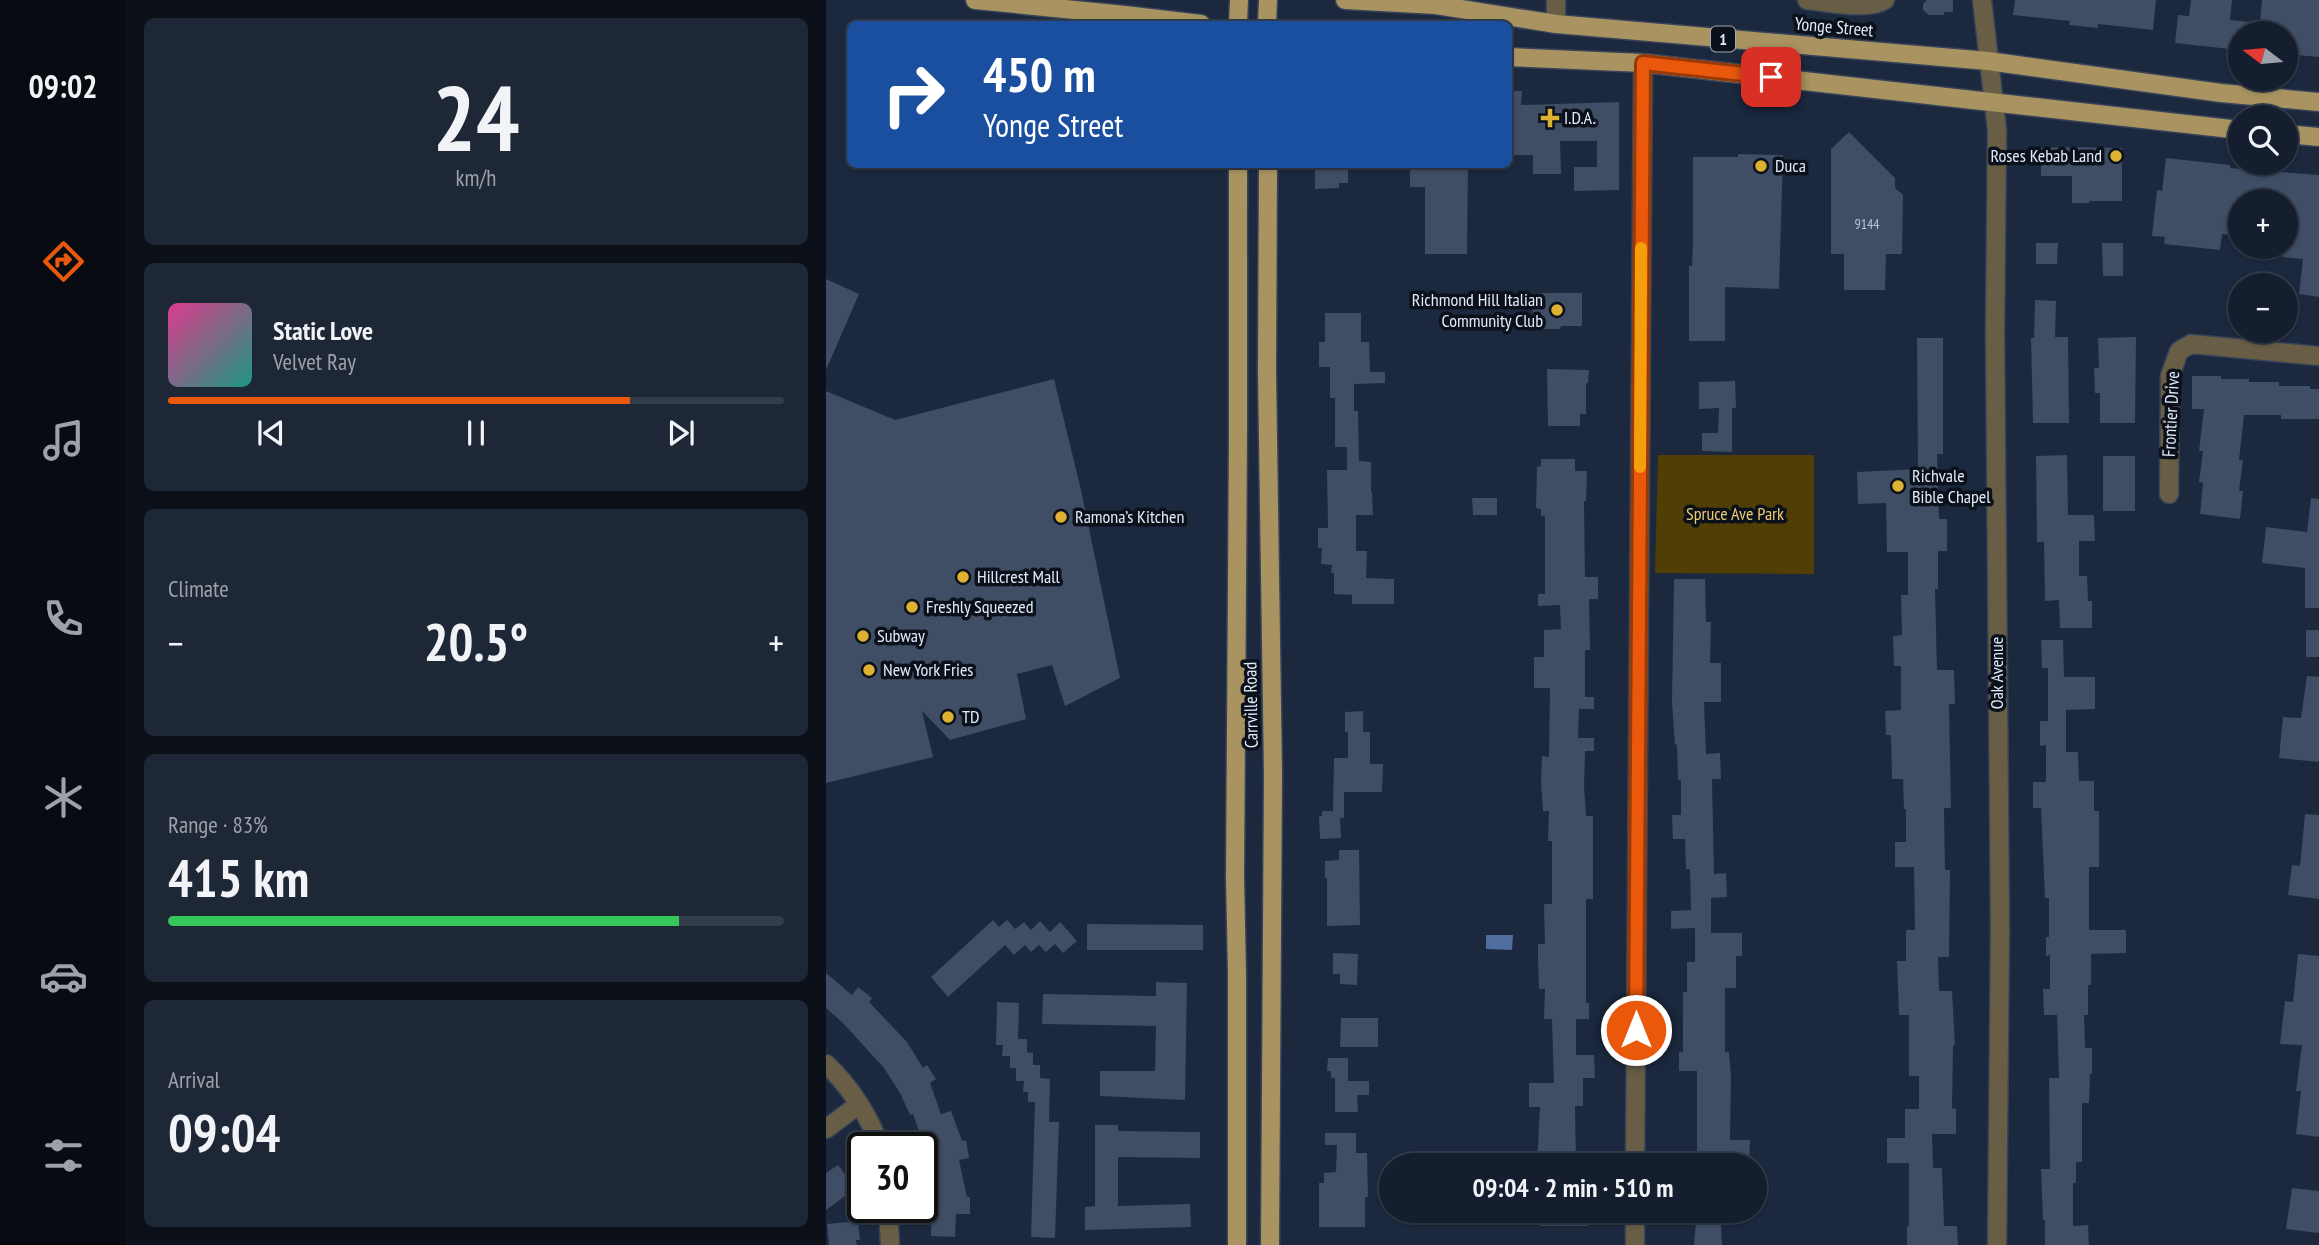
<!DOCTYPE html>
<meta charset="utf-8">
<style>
:root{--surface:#141e2e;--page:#1d2736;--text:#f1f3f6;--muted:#9da2aa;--line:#333c4a;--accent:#ea580c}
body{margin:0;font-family:"PT Sans Narrow",sans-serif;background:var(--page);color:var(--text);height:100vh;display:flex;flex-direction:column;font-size:26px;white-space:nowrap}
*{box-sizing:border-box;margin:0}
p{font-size:23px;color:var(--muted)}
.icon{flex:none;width:38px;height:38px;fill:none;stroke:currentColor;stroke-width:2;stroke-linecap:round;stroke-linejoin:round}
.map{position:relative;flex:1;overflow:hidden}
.details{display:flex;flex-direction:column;gap:18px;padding:18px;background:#0b1019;width:700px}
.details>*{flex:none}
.guide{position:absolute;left:21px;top:21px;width:665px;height:147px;border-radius:10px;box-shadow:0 2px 5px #0004,0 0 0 2px var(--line);background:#1a4fa0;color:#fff;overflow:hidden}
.needle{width:46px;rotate:286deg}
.tools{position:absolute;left:1402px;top:21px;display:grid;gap:14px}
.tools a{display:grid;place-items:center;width:70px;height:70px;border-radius:50%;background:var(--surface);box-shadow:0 2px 5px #0004,0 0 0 2px var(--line);font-size:35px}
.speed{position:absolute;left:21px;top:1132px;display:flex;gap:14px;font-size:35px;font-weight:700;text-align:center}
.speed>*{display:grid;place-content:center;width:91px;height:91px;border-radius:50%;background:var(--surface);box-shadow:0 2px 5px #0004,0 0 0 2px var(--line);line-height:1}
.speed .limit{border:4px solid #111;border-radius:10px;background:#fff;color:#111}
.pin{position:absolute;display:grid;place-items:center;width:60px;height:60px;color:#fff;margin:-30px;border-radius:14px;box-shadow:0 4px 10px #0006}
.me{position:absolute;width:77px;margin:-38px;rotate:0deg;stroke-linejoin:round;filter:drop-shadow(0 0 5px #0008)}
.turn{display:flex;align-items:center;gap:24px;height:147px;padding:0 21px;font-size:32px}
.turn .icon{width:91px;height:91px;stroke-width:2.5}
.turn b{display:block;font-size:49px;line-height:60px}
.big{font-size:52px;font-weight:800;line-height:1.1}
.details .widget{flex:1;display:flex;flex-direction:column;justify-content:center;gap:10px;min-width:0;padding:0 24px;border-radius:10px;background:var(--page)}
.details .dial{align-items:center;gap:0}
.dial b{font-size:91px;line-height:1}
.song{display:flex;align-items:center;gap:21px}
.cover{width:84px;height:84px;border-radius:10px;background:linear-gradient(135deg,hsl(330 70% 55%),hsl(170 70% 35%))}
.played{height:7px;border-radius:4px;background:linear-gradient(90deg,var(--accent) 75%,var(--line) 75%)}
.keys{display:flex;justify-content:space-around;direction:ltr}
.heat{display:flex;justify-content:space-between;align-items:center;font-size:38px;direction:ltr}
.charge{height:10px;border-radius:5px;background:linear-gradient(90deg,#34c759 83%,var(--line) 0)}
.trip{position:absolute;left:553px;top:1153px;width:388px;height:70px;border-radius:35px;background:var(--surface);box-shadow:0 2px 5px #0004,0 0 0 2px var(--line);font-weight:800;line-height:70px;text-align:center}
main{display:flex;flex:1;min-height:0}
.menu{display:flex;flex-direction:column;width:126px;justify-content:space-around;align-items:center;background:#080c12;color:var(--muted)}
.menu .icon{width:49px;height:49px}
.menu .active{color:var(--accent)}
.menu b{font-size:32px;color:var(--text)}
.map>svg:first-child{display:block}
</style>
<main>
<nav class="menu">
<b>09:02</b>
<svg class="icon active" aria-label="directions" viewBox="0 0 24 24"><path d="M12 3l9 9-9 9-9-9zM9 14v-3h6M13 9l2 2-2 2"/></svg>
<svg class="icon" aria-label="music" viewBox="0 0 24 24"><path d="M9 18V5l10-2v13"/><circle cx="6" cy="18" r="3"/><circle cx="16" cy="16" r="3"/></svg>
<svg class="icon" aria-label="phone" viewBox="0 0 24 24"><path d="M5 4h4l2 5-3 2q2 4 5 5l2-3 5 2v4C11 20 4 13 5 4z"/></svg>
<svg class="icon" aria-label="climate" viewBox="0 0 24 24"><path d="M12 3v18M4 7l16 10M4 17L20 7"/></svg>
<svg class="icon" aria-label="car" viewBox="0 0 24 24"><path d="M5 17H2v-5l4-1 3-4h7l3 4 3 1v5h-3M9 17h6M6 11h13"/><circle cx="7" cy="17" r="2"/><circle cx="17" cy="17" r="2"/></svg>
<svg class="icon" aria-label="filters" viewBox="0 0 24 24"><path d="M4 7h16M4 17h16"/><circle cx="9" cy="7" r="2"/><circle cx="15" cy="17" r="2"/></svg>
</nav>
<section class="details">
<div class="widget dial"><b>24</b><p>km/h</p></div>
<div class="widget">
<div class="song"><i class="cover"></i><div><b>Static Love</b><p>Velvet Ray</p></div></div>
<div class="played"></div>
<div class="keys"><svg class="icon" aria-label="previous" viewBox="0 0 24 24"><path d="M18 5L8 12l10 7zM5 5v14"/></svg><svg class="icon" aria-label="pause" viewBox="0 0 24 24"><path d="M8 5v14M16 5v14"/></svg><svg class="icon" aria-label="next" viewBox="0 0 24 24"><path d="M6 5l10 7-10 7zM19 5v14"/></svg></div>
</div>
<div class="widget"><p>Climate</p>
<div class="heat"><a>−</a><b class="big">20.5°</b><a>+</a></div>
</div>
<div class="widget"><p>Range · 83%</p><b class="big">415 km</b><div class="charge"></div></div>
<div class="widget"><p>Arrival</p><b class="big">09:04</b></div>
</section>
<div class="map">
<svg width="1493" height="1245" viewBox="0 0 1493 1245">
<rect width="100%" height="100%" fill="#1b283e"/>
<path fill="#513e05" d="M832,455H988V574L829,573Z"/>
<path fill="#4f6d9e" d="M660,935H687L686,950L660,949Z"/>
<path fill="#3f4d65" d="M1101,0H1127V12H1118V15H1103L1097,10V4Z
M1189,0H1330L1327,30L1272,24V28L1243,25L1244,21L1187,15Z
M1365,0H1406L1404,20L1434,23L1436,0H1493V57L1460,54V33H1414L1413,50L1349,43L1352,15L1363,16Z
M682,91H696L695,105L793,102V190L748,191V167H771V141H734L735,174H707V155H682Z
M1023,132L1069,178V188L1077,195L1076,254H1060L1059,290H1018V254H1005V149Z
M1248,147L1296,148V201H1263V203H1246V176H1215V148Z
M912,154L957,155L953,289L899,287V341H863V266H866L867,240V157H912Z
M1340,158L1404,165V168L1493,175V297L1473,294L1477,259L1456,257L1460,247V201H1414V236L1396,234L1394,250L1338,244L1339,237L1326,236L1331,190L1336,191Z
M489,164H522V183H513V188L489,189Z
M584,164H642L641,254H599V187H584Z
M1210,243H1232L1231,264H1210Z
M1276,243H1297V276H1277Z
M0,279L33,294L0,370Z
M706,293H756V326H735L734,329H707Z
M1209,300L1230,301L1229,337H1242L1243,423H1207L1205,338H1208Z
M499,313H535V342H543L544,372H559V383L528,384V411H532L533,461L545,462V492H546L547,515H530V551H541L540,578L568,579V604H526V595L508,594V573H505L506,565L495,564L496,548H492V528H502L501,470H521V447H509V398H504V367H493V342H499Z
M1310,337L1309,423H1274V393H1269L1268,368H1273L1272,338Z
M1091,338H1117V454H1111L1113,519H1121V551H1112V589H1109L1111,670H1128L1129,704H1123L1125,808H1118L1119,870H1124L1123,957H1112L1113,991H1126L1129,1045H1127L1126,1109L1130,1108V1134H1106L1107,1168H1116L1118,1226H1131L1132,1245H1081V1227L1083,1226V1163H1061V1138H1079V1109H1093V1076H1083V1015H1073L1072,986L1071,961H1080V930H1089L1088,867H1069V842H1080V809H1078L1077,779H1066L1065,735H1060L1059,711L1075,710V666H1068L1067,636L1076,635L1075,595H1082V552H1061L1060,503L1032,504L1031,472L1092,469Z
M721,369L763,370L762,383H760V414H754V426H722Z
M1366,376H1395V379H1423V382H1453V386H1484V389H1493V419H1455V415H1418L1413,460H1417L1413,491H1417L1414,519L1374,514L1377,483L1373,482L1377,451H1373L1378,409H1366Z
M228,379L255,490L294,678L239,706L226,665L191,674L200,719L124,740L96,711L107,757L0,783V391L69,420Z
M909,381L910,408H906V452L876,451V433H892L893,408L873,409V382Z
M1241,455L1242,515H1268L1269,541H1253V576H1261L1262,601H1266V628H1234L1233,600L1219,601L1218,542H1211L1210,456Z
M1277,456H1309V511H1277Z
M715,459H749V471H761L760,501H758L759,577H772V599H763L764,650H759V697H768V709H753L752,738H768V751H759L758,786L760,816H767V899H760V1003H763V1019H750V1055H768L769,1078H757V1106H749L750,1166H711L714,1107H703V1083H728L726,1019H718L719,989H713L712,959V944H719L718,904H726V841H722L723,811H717L715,782L716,756L723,757L724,688H708V657H718V630L735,629L734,605L712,606V594H719V516H715V509L710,508L711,467L715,466Z
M646,498H671V515H647Z
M1485,498L1493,499V608H1479V568L1436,563L1440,527L1481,532Z
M848,579H879L880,622H885L884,663H895V702H878L880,754L894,753L895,779H886L888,874L900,873L901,897L885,898V933H916V956H910V988H899V1052H903L905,1077L904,1140H924L923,1166H871V1071H853V1052H857V992H861V962H869V928L845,929V911L865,910L864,869H860L859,839H847L846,815H855V780H852L851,744L849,745L846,702Z
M1480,630H1493V657H1480Z
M1215,640H1237L1238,677H1269V709L1240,710V752H1252L1253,781H1268V811H1273V867H1263V930H1300V953L1265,954V985H1262V1015H1258L1259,1048H1266V1074H1264L1263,1103H1256V1162H1250V1183H1247V1226L1262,1225L1263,1245H1219V1220H1217L1215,1169H1224L1223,1078H1233L1231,1015H1218L1217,989H1224V955L1220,956V937H1223V898H1219L1215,808H1207V782H1220V745L1214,746V721H1222V668H1216Z
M1481,676L1493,677V762L1453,758L1457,717L1475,718Z
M537,711V732H544V764H557L556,792H518V818H514L515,838L494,839L493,816H496V811H507L508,758H522V732H519V712Z
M1479,814L1493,815V899L1462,895L1466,865L1474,866Z
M513,850H533L534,925L501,926V878H499V861L513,860Z
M167,920L173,927L181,920L189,929L198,922L205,930L214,921L224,932L234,922L251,941L237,953L229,944L220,952L213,945L205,952L199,945L188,955L179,945L122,997L105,977Z
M261,924L377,925V950H261Z
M507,953L532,954L531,985L514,984V974H507Z
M1472,954L1493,956V1137L1470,1134L1475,1091H1470L1476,1045L1454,1044L1459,1001L1467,1002Z
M0,973L26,995L32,987L46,998L43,1002L81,1042L97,1068L101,1065L110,1079L104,1083L115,1114L125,1111L136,1141L140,1140L143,1158L133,1160L141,1197H144V1214H130L129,1237L105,1236L106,1203H104V1191L92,1135L94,1134L87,1114L84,1115L74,1093L58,1068L17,1023L0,1008Z
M330,982L361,983L359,1100L274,1096V1071H329L330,1026L216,1024L217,994L330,996Z
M171,1002L193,1003L192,1039H201V1052L207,1053V1065H214V1078L224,1079L223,1122H233L229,1238L205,1237L209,1102H202V1092H197L198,1081H190V1068H184V1056H176L177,1045H170Z
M515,1018H552V1047H514Z
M502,1058H522V1081H543V1095H531L532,1112H509V1078H505V1071H501Z
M269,1125H292V1131L374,1132V1158L292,1157V1206L364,1204L365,1227L259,1230V1207L269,1206Z
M499,1133H530V1153H541L542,1197H539V1227H493V1183H498V1173L510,1172L511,1145H499Z
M12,1165L22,1178L19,1181L26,1191L0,1210V1173Z
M1466,1188L1493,1191V1233L1460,1229Z
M715,1211H762V1226H715Z
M871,1211H905V1224H895L896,1245H868Z
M32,1221L34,1240H30L31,1245H3L1,1224Z"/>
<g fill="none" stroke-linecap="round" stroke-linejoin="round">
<defs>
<path id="minor" d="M730,0V24
M981,0C1001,2 1042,11 1059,0
M1156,0L1171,130L1169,333L1174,929L1171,1245
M1343,494L1344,376L1353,351L1365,344L1493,356
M0,1064C23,1085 45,1118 54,1148
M0,1129L32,1105
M809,1166L817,63
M62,1208L64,1245
M809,1245V1211"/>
<path id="major" d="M149,0L299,15L375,24
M519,0L610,5L730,24L1162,61L1395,93L1493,102
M412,24L413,0
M441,24L442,0
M682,57L817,63L1414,130
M1460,134L1493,137
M442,164L441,372L447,775L444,1245
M411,1245V974L409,877L412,434V164"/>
</defs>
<use href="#minor" stroke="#374358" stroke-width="21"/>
<use href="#major" stroke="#374358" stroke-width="21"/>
<use href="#minor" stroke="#685e46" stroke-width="18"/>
<use href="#major" stroke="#a89361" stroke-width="18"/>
</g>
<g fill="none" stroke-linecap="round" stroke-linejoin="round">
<defs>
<path id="route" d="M810,1030L817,63L945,77"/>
</defs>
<use href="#route" stroke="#983908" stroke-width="18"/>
<use href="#route" stroke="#ea580c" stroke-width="12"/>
<path stroke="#f59e0b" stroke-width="12" d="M814,467L815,248"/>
</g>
<g fill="#deb133" stroke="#0b111b" stroke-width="2.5">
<path d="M720.5 107.5h7v7h7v7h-7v7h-7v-7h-7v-7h7z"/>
<circle cx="1290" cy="156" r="7"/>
<circle cx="935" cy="166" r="7"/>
<circle cx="731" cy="310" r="7"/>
<circle cx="1072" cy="486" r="7"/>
<circle cx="235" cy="517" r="7"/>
<circle cx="137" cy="577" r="7"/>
<circle cx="86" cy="607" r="7"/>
<circle cx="37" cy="636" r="7"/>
<circle cx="43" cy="670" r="7"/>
<circle cx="122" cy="717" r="7"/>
</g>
<g text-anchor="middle" stroke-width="7" stroke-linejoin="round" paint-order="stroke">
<g font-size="14" fill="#b9c4d5">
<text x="1041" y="229">9144</text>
</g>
<rect fill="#0b111b" stroke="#a2aab7" stroke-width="2" x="885" y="26.5" width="24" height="25" rx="5"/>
<g font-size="16" font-weight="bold" fill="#e2ebfa">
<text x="897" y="45">1</text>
</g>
<g font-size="18" fill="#e2ebfa" stroke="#0b111b">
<text transform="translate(1008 27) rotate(5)" y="6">Yonge Street</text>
<text transform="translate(1345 414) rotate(-87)" y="6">Frontier Drive</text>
<text transform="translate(1171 673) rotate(-90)" y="6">Oak Avenue</text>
<text transform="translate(425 705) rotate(-91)" y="6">Carrville Road</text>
</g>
<g font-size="18" fill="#e2ebfa" stroke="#0b111b" text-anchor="start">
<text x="738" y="124">I.D.A.</text>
<text x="1276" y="162" text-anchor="end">Roses Kebab Land</text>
<text x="949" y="172">Duca</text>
<text x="717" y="306" text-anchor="end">Richmond Hill Italian<tspan x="717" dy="21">Community Club</tspan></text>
<text x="1086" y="482">Richvale<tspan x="1086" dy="21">Bible Chapel</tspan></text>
<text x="249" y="523">Ramona’s Kitchen</text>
<text x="151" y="583">Hillcrest Mall</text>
<text x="100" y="613">Freshly Squeezed</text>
<text x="51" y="642">Subway</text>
<text x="57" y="676">New York Fries</text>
<text x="136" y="723">TD</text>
</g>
<g font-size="18" fill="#eeca72" stroke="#0b111b">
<text x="909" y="520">Spruce Ave Park</text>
</g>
</g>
</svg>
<div class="tools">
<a><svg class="needle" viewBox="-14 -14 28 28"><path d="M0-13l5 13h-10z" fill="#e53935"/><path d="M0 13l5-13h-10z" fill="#9da2aa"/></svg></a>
<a><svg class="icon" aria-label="search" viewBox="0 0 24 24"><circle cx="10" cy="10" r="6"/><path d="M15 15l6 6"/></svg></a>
<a>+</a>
<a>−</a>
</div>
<div class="speed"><div class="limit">30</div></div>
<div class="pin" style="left:945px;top:77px;background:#d93025"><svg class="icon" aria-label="arrive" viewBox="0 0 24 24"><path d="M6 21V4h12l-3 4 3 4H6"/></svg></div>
<svg class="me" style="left:810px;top:1030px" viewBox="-20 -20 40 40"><circle r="17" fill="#ea580c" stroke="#fff" stroke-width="3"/><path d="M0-11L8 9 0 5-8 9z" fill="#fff"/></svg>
<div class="trip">09:04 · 2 min · 510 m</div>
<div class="guide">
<div class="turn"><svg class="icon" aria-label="right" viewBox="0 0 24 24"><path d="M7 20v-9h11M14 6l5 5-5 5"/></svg><div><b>450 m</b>Yonge Street</div></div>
</div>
</div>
</main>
